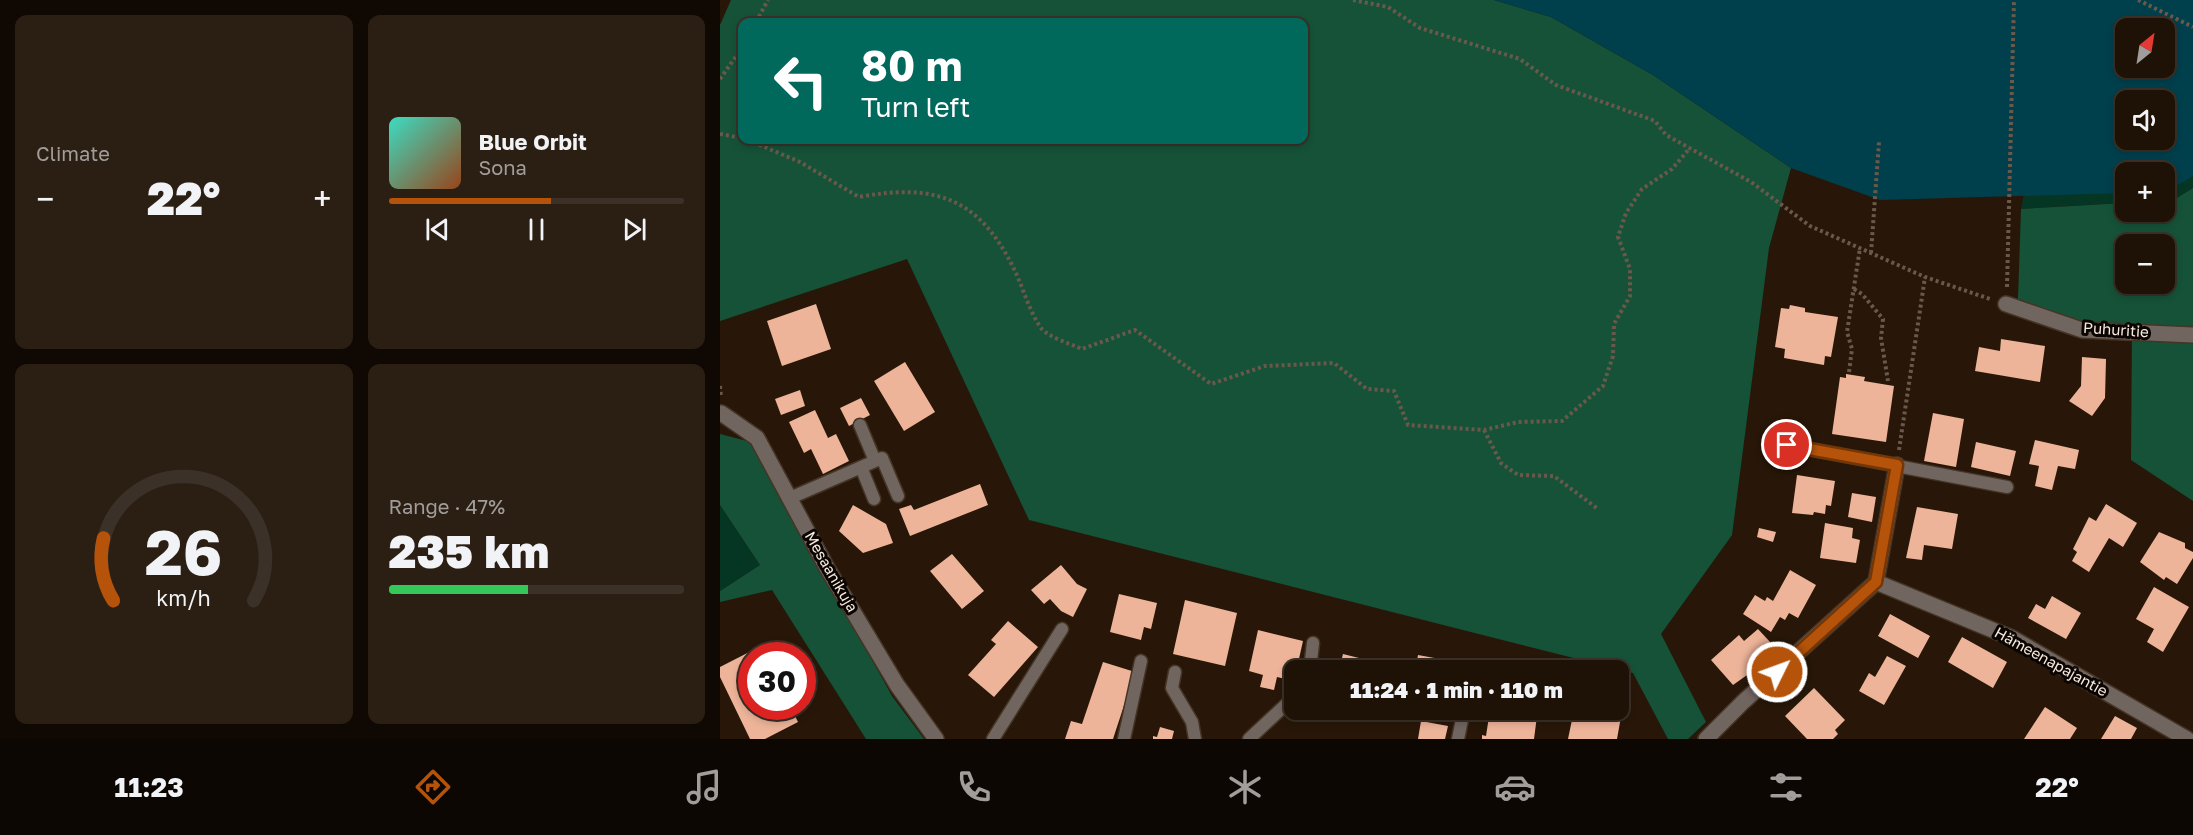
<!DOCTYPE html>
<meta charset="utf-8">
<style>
:root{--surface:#1e1106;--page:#2b1f14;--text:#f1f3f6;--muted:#a19d9b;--line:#3c3128;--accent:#b45309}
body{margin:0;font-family:"Golos Text",sans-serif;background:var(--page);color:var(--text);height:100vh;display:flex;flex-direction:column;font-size:22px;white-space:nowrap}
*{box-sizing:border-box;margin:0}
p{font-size:20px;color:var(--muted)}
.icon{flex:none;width:33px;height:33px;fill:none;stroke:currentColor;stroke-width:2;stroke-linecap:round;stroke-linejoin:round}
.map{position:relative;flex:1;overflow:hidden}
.details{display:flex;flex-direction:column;gap:15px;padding:15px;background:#100903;width:720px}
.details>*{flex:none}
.banner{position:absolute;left:18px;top:18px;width:570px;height:126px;border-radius:12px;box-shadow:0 3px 9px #0003,0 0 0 2px var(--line);background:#00695c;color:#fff;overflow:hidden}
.needle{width:39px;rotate:30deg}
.buttons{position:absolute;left:1395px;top:18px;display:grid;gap:12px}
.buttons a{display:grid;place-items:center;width:60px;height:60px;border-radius:12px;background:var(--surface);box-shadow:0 3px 9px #0003,0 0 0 2px var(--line);font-size:30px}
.speed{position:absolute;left:18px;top:642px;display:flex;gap:12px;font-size:30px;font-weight:700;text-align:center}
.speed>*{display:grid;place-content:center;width:78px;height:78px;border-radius:50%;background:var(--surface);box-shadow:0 3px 9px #0003,0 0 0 2px var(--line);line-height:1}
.speed .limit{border:9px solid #d22;background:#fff;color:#111}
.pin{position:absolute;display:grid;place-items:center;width:51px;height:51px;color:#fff;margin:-26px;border:3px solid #fff;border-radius:50%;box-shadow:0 2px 6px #0007}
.me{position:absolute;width:66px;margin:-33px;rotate:48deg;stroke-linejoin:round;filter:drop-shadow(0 0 4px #0008)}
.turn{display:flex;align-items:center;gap:21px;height:126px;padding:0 24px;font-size:27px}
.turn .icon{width:78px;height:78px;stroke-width:2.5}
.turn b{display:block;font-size:42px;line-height:51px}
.big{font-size:45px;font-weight:800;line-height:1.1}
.details .widget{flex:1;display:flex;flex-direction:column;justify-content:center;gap:9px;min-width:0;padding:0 21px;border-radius:12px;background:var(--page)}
.details .dial{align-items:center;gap:0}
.dial svg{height:156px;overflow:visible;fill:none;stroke:var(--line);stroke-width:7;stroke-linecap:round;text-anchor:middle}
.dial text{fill:var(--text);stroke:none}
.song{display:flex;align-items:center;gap:18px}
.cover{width:72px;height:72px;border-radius:9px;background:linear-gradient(135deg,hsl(170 70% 55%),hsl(20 70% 35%))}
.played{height:6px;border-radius:3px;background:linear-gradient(90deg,var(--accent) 55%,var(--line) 55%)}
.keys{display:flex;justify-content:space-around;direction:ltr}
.heat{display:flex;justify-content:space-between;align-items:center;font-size:33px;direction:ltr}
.charge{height:9px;border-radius:4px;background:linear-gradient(90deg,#34c759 47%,var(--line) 0)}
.details .tiles{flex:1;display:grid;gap:15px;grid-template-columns:repeat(2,1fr)}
.trip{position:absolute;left:564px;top:660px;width:345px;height:60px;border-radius:12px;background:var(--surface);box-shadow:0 3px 9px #0003,0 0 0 2px var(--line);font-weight:800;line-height:60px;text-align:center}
.tabs{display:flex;height:96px;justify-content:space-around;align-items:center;background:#0c0702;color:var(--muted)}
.tabs .icon{width:42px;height:42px}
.tabs .active{color:var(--accent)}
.tabs b{font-size:27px;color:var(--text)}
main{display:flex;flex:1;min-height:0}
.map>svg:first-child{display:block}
</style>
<main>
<section class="details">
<div class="tiles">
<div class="widget"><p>Climate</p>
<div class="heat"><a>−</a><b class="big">22°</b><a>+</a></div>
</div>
<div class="widget">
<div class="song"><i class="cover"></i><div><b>Blue Orbit</b><p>Sona</p></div></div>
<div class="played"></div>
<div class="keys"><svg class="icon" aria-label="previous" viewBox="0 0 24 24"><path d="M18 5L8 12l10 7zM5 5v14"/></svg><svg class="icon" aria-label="pause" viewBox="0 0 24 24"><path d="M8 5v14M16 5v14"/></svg><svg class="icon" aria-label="next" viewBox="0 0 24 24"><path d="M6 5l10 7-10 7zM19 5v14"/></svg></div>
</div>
<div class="widget dial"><svg viewBox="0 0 100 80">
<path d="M14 69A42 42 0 1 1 86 69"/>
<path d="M14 69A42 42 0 0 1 9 37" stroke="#b45309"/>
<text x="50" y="56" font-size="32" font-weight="700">26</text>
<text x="50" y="72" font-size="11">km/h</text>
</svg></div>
<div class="widget"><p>Range · 47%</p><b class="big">235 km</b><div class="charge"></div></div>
</div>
</section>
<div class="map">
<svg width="1473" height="739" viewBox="0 0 1473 739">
<rect width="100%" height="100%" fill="#281708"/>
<path fill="#053623" d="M1473,37V188L1455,199L1445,200L1444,172H1406L1405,203L1301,209L1306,183L1444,140V100Z
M0,505L40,565L0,591Z"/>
<path fill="#155238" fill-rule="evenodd" d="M11,0H774L831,17L933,75L1071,168L1049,248L1012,535L941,634L986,722L968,739H948L913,673L309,520L187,259L0,321V25ZM22,22H584V140H22Z
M1473,188V501L1411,460L1412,325L1363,322L1298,299L1301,209L1405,203L1406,212H1444L1445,200L1455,199ZM1406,244H1444V284H1406Z
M0,434L31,442L172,696L204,739H146L52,590L0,602V591L40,565L0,505Z"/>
<path fill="#003f4c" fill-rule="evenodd" d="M774,0H1473V176L1446,192L1444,172H1406L1405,193L1160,200L1071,168L933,75L831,17ZM1406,28H1444V68H1406ZM1406,100H1444V140H1406Z"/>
<path fill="#edb499" d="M96,304L111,349L62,366L47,321Z
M1070,305L1085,308V312L1118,317L1111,357L1105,356L1104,365L1064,358L1065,349L1055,347L1061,308L1069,309Z
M1281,339L1325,346L1320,382L1255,371L1259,347L1280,351Z
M1362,357L1386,359L1385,398L1372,416L1349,401L1361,386Z
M185,362L215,412L184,431L154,381Z
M1126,374L1145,377L1144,381L1174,386L1166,442L1112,434L1120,377L1126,378Z
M80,390L85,406L61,415L55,399Z
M141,398L150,415L129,426L120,408Z
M95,410L108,438L116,434L129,461L103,474L91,449L84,453L69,422Z
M1213,413L1244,419L1236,467L1204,461Z
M1315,440L1359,450L1355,469L1338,466L1332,490L1315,486L1319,466L1309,464Z
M1256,442L1296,451L1290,476L1251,467Z
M1077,475L1115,481L1111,506L1106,505L1105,514L1094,512L1093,515L1072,513Z
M260,484L268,505L190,536L179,509L191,505L194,510Z
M1132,493L1156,497L1152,522L1128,517Z
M1386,504L1417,523L1403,547L1389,538L1369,572L1352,561L1357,552L1353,549L1369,517L1376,521Z
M133,505L166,524L173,543L143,553L119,531Z
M1197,507L1238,514L1232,549L1204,545L1202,560L1186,558Z
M1105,523L1133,528L1132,538L1140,540L1136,563L1100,558Z
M1039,528L1056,532L1053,542L1037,537Z
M1439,532L1465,543V548L1473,552V558L1457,584L1446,577L1444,580L1420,562Z
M232,554L264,591L242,609L210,571Z
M341,565L357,584L367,589L353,617L341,611L330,599L324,604L311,590Z
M1070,570L1096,585L1078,618L1069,613L1065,620L1060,617L1051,632L1023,614L1035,595L1045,601L1047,597L1053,601Z
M1434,587L1469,607L1443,652L1427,642L1434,629L1416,619Z
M399,594L437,603L431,629L424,627L421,640L390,632Z
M1332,596L1361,613L1346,639L1308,618L1316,604L1325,609Z
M465,600L517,613L505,666L453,654Z
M1170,614L1210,636L1198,658L1158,636Z
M288,621L318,647L274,697L248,675L276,644L271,640Z
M1038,629L1051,643L1038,655L1041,659L1034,665L1037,668L1013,685L991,660L1019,635L1024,641Z
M538,630L583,641L574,681L557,677L554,690L540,687L543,675L529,671Z
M1242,637L1287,662L1273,688L1228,662Z
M47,643L53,656H32V706H70L78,722L45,739H30L0,677V667Z
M623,654L647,660L645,670H619Z
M698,655L742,663L741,670H689L690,665L696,666Z
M1167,656L1186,666L1164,705L1139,691L1149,673L1155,677Z
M383,662L415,672L393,739H345L351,721L362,724Z
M1094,688L1125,720L1115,730L1118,734L1113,739H1087L1065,716Z
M898,699L904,700L897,739H848L854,710H898Z
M1325,707L1357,728L1350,739H1304Z
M603,710H636L634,720L603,713Z
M770,710H807L806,714L817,716L814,739H762V735L766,736Z
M1395,716L1417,728L1411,739H1381Z
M701,721L728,726L725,739H698Z
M440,727L454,731L452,739H433V736L437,737Z"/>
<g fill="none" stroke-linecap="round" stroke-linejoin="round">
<defs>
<path id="service" d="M140,425L155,461
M1067,445L1287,487
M141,467L154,499
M70,498L162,458L178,496
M590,670L593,643
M455,672L452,688L472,722L475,739
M273,739L342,629
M404,739L421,661
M529,739L574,697
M738,739L744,710"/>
<path id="minor" d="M1286,304L1362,330L1473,335
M1,413L37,438L107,568L177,685L216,739
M1156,582L1177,465
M986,739L1023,702L1156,582L1292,638L1467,739"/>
</defs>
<use href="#service" stroke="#453526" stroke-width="15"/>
<use href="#minor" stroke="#453526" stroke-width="18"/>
<path stroke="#69594c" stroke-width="4" stroke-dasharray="3 3" stroke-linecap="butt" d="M633,0L668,7L700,28L800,59L836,85L935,121L946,135L1031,182L1090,226L1205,277L1270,299
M1418,0L1473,27
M36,22L48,0
M0,79L22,48
M0,134L22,138
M28,140L80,162L139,197C214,183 259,197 294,269C303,287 309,311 321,328C328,337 351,344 362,349L415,330L491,384L545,366L614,363L647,389L674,391L688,425L764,430L798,422L842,421L883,386L893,356L894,324L910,296V269L898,237L906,213L922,189L952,169L970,148
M1151,253L1159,142
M1287,287L1294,0
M1134,289L1142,294L1163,319L1161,338L1168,381
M1129,372L1132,349L1127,332L1140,248
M0,386L1,397
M764,430L781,463L798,475L834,476L878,509
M1179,450L1205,277"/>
<use href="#service" stroke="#716560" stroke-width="12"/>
<use href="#minor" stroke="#716560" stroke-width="15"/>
</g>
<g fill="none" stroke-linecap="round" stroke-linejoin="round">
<defs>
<path id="route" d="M1057,672L1156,582L1177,465L1067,445"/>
</defs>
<use href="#route" stroke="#753606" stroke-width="15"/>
<use href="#route" stroke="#b45309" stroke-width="10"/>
</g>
<g text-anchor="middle" stroke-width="6" stroke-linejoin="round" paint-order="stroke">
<g font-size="15" fill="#f7ebe1" stroke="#0b0502">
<text transform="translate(1396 330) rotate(4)" y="5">Puhuritie</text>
<text transform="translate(111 572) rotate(60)" y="5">Mesaanikuja</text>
<text transform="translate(1331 662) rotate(29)" y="5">Hämeenapajantie</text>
</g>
</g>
</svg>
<div class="buttons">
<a><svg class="needle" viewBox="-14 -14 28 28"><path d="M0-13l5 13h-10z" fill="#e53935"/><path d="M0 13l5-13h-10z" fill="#a19d9b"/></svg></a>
<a><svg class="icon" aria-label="sound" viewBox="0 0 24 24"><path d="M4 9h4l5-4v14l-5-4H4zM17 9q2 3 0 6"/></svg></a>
<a>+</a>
<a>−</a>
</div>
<div class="speed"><div class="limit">30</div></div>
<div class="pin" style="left:1067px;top:445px;background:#d93025"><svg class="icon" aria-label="arrive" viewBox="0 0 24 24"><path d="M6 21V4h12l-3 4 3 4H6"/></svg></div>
<svg class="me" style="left:1057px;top:672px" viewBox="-20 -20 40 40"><circle r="17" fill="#b45309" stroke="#fff" stroke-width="3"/><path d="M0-11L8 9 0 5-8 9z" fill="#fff"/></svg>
<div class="trip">11:24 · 1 min · 110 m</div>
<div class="banner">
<div class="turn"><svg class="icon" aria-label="left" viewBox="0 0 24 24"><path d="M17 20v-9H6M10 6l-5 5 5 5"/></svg><div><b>80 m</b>Turn left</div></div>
</div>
</div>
</main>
<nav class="tabs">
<b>11:23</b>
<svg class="icon active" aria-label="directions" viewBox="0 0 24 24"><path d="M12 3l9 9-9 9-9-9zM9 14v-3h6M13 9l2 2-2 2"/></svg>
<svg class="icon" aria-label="music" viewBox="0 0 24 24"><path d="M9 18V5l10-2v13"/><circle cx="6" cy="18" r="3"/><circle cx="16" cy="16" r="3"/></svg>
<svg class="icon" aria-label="phone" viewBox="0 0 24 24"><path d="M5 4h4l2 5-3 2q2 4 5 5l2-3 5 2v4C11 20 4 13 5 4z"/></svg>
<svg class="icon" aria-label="climate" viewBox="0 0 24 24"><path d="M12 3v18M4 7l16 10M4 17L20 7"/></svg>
<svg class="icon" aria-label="car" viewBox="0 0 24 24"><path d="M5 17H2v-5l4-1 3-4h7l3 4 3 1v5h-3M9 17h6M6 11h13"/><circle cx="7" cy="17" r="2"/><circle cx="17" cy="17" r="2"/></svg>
<svg class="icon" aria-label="filters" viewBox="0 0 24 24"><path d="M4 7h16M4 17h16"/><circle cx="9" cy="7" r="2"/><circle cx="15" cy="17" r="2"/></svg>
<b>22°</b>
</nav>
